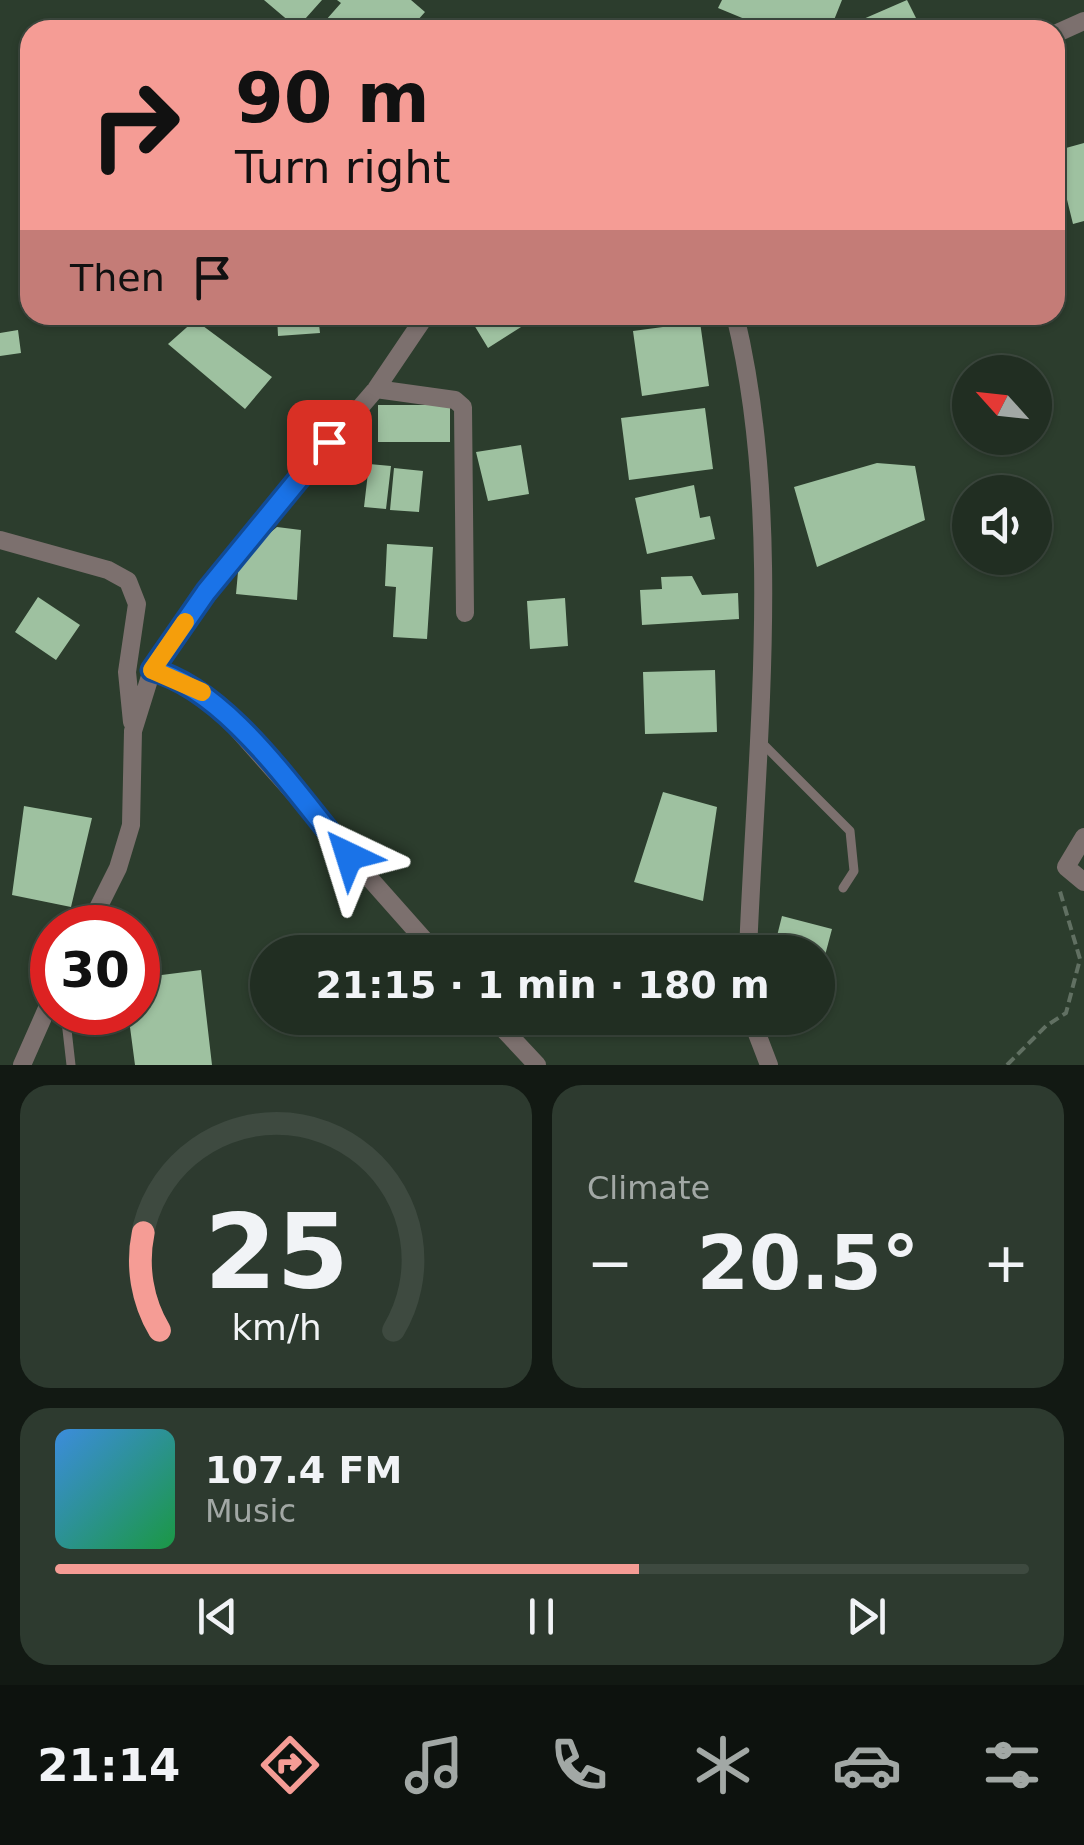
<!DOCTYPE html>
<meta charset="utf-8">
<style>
:root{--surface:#212e22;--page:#2d3a2f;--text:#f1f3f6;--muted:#a2a8a5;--line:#3e4a40;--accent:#f59c95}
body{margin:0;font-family:"DejaVu Sans",sans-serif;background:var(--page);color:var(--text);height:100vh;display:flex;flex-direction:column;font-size:38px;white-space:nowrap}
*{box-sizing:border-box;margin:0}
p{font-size:32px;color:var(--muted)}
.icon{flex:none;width:55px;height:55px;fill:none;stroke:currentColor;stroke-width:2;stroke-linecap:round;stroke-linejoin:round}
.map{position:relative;height:1065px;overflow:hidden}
.drawer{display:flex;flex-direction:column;gap:20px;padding:20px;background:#121913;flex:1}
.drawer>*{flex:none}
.top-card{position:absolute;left:20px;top:20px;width:1045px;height:305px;border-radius:30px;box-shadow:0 2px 8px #0004,0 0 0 2px var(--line);background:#f59c95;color:#111;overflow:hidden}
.needle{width:65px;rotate:297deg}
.tools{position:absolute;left:952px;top:355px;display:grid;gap:20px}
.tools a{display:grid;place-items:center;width:100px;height:100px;border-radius:50%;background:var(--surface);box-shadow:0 2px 8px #0004,0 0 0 2px var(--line);font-size:50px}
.speed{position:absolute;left:30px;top:905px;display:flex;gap:20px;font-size:50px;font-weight:700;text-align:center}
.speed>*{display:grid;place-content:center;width:130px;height:130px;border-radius:50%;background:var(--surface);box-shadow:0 2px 8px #0004,0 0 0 2px var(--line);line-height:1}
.speed .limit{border:15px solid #d22;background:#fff;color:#111}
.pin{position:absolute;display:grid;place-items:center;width:85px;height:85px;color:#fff;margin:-42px;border-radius:20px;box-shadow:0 5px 15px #0006}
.me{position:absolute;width:110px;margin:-55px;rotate:319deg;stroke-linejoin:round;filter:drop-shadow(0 0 8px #0008)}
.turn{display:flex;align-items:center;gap:35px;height:210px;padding:0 50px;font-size:45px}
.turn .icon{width:130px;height:130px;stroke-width:2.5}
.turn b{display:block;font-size:70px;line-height:85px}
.then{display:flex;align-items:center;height:95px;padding:0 50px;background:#0003;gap:20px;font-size:38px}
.big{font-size:75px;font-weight:700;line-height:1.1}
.drawer .card{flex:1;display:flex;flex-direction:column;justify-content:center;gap:15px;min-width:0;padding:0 35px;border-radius:30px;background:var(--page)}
.drawer .dial{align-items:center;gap:0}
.dial svg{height:260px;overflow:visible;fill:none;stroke:var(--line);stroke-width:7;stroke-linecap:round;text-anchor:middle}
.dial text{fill:var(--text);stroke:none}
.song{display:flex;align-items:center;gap:30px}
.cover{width:120px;height:120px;border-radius:15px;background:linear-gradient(135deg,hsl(210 70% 55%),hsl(140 70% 35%))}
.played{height:10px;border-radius:5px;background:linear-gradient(90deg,var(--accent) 60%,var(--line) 60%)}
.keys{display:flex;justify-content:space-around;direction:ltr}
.heat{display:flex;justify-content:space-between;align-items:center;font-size:55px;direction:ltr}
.drawer .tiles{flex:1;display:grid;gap:20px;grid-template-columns:1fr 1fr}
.card:last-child{grid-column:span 2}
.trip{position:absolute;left:250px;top:935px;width:585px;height:100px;border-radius:50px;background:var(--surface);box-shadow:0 2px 8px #0004,0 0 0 2px var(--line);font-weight:700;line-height:100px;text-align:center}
.tab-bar{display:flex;height:160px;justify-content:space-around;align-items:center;background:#0d120e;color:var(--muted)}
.tab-bar .icon{width:70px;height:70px}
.tab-bar .active{color:var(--accent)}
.tab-bar b{font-size:45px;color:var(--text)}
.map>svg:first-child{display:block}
</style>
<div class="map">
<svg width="1084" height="1065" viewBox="0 0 1084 1065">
<rect width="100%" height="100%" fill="#2c3d2d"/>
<path fill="#9ec1a0" d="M264,0H322L297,28Z
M337,0H411L425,12L409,30H338L326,20L341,3Z
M722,0H842L830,30H771L718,8Z
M907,0L922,30H838Z
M1084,143V221L1073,224L1055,151Z
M277,315H318L320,333L278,336Z
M468,315H524L529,322L488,348Z
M195,320L272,377L245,409L168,344Z
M700,322L709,386L642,396L633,331Z
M18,330L21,353L0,356V333Z
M378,405H450V442H378Z
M705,408L713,469L629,480L621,418Z
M521,445L529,494L488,501L476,452Z
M877,463L915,466L925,520L817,567L794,487Z
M369,464L391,466L386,509L364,507Z
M394,468L423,471L419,512L390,510Z
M694,485L700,518L710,516L715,539L647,554L635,498Z
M277,527L301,530L297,600L236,594L239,561H247L248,551Z
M387,544L433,547L427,639L393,637L396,587L385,586Z
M692,576L702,595L738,593L739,619L642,625L640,590L662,589L661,577Z
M38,597L80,625L56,660L15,632Z
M565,598L568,646L530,649L527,601Z
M715,670L717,732L645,734L643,672Z
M663,792L717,807L703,901L634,882Z
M24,806L92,818L71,907L12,895Z
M782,916L832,929L819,978L818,952H773Z
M201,970L212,1065H135L128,1012H138V978Z"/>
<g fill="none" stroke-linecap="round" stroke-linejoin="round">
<path stroke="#617062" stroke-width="4" stroke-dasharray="10 5" stroke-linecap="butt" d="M1007,1065L1046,1026L1066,1013L1080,959L1059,888"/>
<path stroke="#7c706e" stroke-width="9" d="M762,743L850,831L854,871L843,888
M65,1012L71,1065"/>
<path stroke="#7c706e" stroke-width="18" d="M1055,34L1084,21
M735,315C784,517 756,747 748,952
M376,389L455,400L463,407L465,613
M0,540L108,570L128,581L137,604L127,672L132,722
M152,670L182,680L215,704L435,952
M1084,837L1066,867L1084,882
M88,928L118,868L131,825L133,731L152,670L260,524L376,389L426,315
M493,1018L537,1065
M751,1018L769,1065
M22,1065L52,997"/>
</g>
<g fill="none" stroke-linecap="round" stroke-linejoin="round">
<defs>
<path id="route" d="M329,442L206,592L152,670C230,691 297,796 349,856"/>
</defs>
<use href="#route" stroke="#114b97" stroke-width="25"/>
<use href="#route" stroke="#1a73e8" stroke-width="18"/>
<path stroke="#f59e0b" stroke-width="18" d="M185,622L152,670L202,692"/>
</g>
</svg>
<div class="tools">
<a><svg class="needle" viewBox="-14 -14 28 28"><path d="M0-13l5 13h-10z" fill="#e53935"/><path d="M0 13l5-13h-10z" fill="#a2a8a5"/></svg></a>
<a><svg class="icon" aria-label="sound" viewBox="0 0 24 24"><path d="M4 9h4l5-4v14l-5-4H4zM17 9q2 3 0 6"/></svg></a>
</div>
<div class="speed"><div class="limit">30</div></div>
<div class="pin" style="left:329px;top:442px;background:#d93025"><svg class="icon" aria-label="arrive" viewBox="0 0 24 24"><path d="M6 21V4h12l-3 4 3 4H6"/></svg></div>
<svg class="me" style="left:349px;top:856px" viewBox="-20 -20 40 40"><path d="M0-17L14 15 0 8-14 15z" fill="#1a73e8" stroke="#fff" stroke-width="4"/></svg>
<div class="trip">21:15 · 1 min · 180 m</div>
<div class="top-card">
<div class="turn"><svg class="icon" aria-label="right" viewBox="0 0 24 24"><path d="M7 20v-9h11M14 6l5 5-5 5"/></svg><div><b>90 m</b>Turn right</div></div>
<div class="then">Then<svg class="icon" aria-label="arrive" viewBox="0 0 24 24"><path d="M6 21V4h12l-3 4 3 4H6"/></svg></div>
</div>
</div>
<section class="drawer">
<div class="tiles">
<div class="card dial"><svg viewBox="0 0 100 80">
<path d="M14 69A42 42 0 1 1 86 69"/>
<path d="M14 69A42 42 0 0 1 9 39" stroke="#f59c95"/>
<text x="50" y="56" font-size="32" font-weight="700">25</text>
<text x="50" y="72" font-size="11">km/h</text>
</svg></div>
<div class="card"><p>Climate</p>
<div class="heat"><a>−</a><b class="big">20.5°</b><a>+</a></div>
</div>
<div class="card">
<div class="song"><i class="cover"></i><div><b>107.4 FM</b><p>Music</p></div></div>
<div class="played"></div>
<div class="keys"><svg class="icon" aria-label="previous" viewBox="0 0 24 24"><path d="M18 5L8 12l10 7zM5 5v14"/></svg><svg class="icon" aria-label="pause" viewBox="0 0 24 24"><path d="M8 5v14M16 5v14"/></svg><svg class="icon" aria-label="next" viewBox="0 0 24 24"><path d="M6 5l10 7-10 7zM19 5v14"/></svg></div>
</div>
</div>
</section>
<nav class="tab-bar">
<b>21:14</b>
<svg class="icon active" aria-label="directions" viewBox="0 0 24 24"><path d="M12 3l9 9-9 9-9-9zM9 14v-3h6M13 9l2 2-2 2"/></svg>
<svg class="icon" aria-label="music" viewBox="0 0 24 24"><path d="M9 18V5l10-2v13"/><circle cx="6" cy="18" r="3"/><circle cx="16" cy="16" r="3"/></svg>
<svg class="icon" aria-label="phone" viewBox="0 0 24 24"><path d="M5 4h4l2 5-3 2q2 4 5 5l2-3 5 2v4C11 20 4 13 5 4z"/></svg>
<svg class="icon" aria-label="climate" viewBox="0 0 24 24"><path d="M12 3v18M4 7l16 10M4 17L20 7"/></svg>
<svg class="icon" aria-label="car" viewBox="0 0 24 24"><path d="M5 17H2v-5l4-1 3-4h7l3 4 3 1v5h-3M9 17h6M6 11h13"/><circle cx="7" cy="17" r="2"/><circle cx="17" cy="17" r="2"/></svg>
<svg class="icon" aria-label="filters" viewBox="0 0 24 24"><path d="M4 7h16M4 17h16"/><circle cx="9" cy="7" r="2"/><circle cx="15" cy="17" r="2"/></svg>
</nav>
